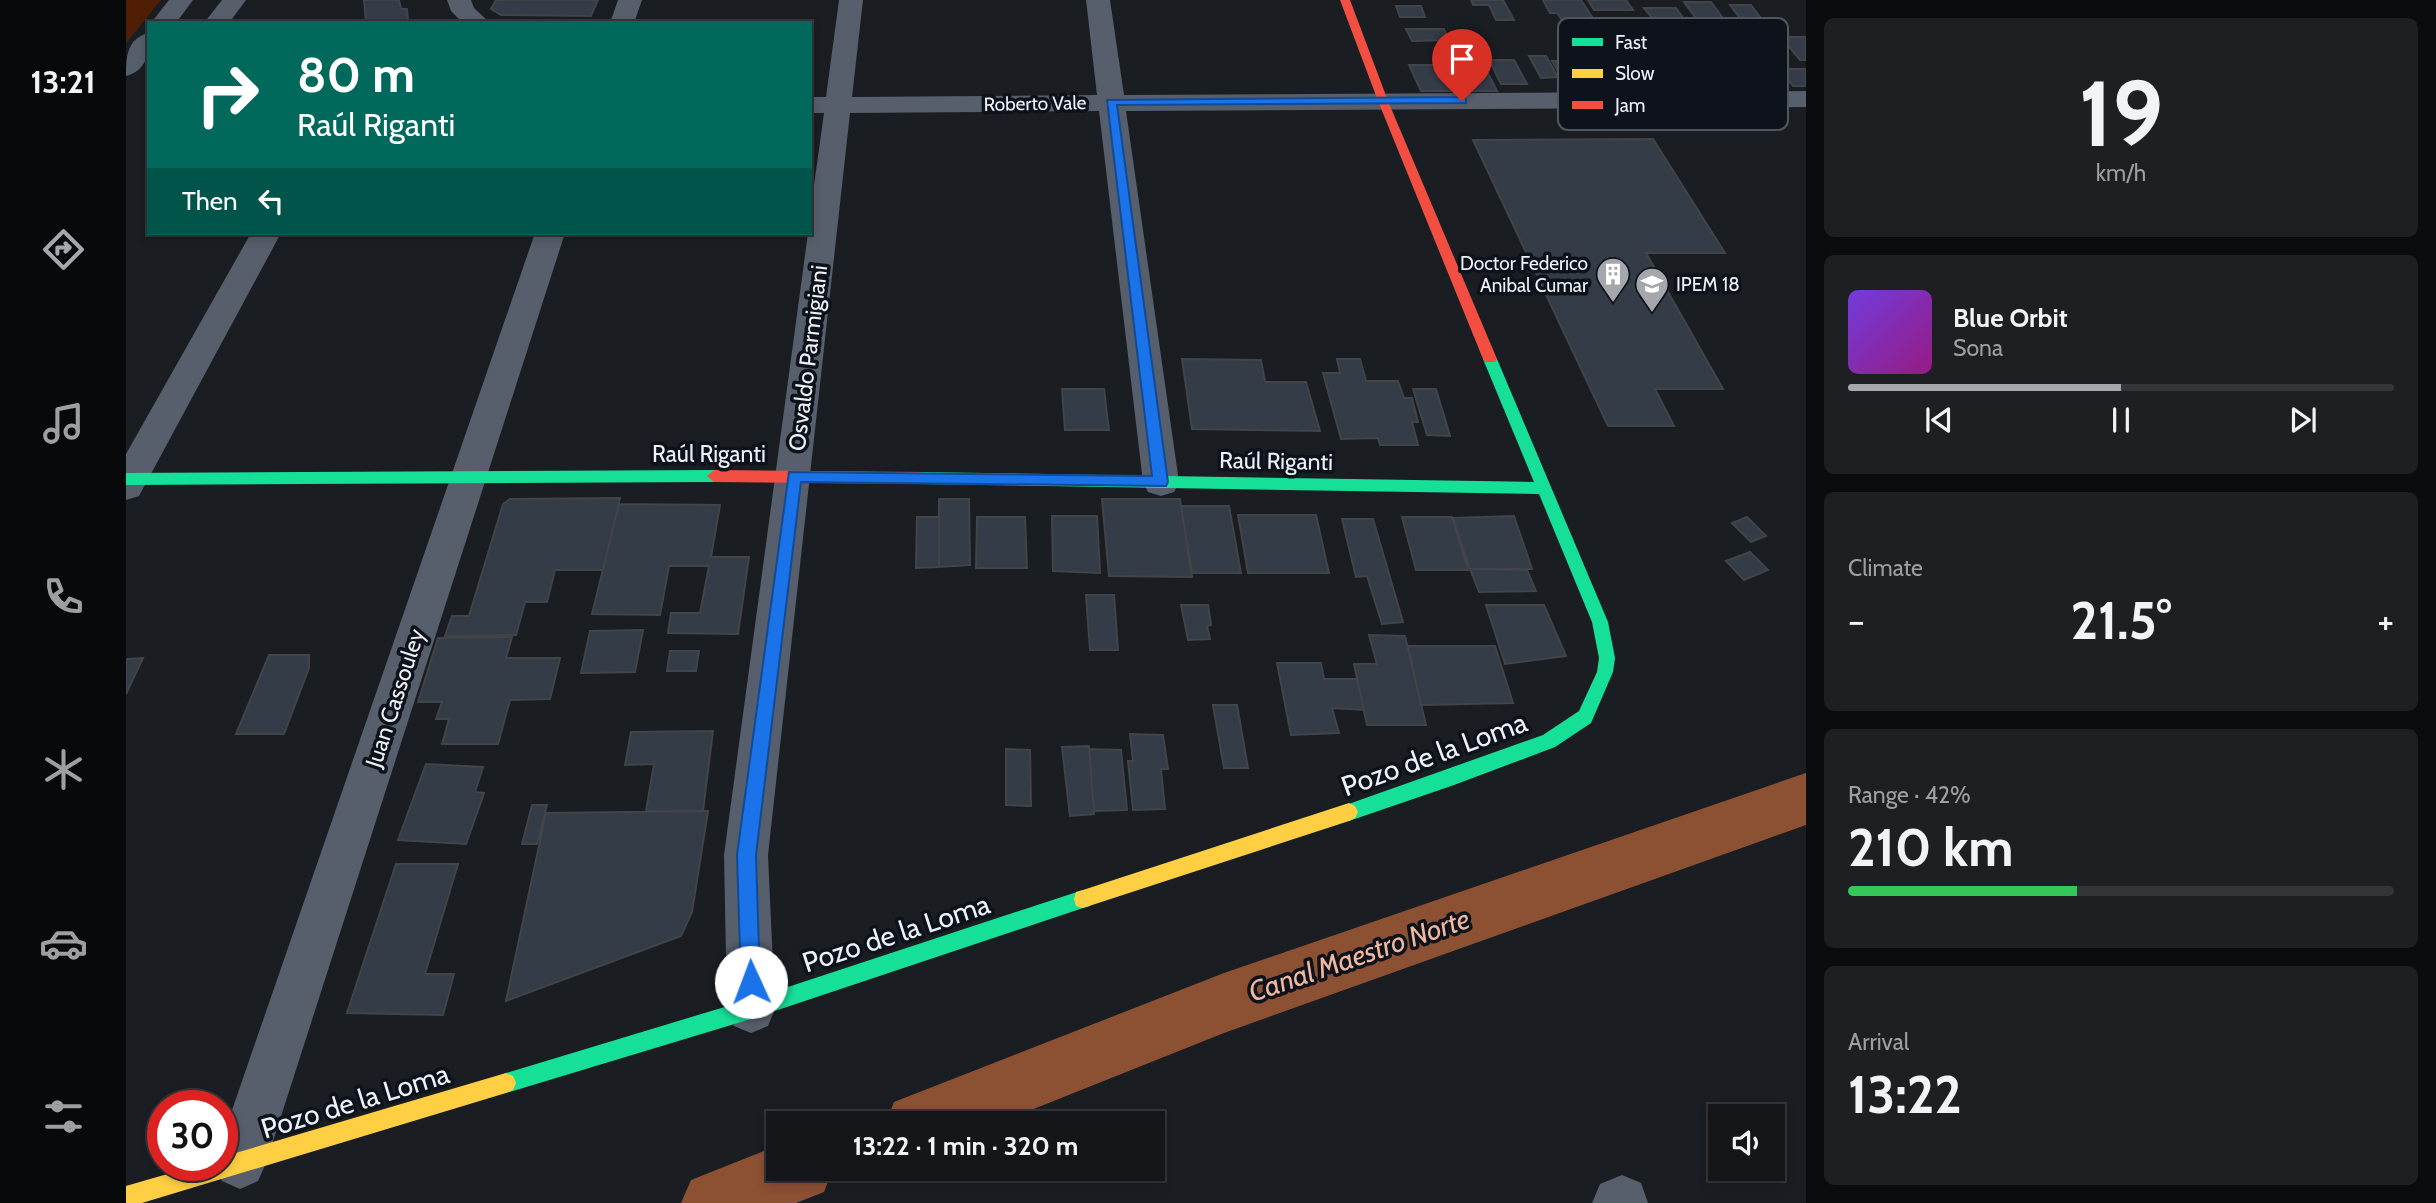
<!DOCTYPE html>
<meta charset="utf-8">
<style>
:root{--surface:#14161a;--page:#1d1f23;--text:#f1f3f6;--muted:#9d9fa2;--line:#333539;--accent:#a4a8ad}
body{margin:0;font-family:Cabin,sans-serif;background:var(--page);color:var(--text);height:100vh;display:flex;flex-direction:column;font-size:26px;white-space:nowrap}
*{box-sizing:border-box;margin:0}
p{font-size:23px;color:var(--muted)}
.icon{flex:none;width:38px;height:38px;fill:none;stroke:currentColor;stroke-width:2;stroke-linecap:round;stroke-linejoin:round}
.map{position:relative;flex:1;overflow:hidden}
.side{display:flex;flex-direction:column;gap:18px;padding:18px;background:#0b0c0e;width:630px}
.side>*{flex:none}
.hud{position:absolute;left:21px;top:21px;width:665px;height:214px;border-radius:0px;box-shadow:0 4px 10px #0003,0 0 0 2px var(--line);background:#00695c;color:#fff;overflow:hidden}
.tools{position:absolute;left:1582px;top:1104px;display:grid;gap:14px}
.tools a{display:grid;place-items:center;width:77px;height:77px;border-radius:0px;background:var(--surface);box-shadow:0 4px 10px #0003,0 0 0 2px var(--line);font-size:35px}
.speed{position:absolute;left:21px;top:1090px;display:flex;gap:14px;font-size:35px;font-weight:700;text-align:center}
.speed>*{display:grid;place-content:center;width:91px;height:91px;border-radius:50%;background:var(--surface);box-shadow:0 4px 10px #0003,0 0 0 2px var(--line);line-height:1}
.speed .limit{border:10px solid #d22;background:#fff;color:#111}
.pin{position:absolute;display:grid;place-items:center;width:60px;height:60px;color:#fff;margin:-72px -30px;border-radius:50% 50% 50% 0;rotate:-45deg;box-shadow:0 0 7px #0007}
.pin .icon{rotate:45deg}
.me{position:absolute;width:77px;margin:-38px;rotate:358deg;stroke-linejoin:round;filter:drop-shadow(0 0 5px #0008)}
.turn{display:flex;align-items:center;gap:24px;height:147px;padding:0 35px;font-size:32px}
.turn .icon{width:91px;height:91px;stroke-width:2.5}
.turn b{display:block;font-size:49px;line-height:60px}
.then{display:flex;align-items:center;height:66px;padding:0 35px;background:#0003;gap:14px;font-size:26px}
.big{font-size:52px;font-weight:700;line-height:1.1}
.side .widget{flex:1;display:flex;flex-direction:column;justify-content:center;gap:10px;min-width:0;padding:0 24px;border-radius:10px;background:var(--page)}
.side .dial{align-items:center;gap:0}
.dial b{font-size:91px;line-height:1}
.song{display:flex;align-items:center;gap:21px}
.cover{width:84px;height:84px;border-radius:10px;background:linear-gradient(135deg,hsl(260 70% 55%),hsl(310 70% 35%))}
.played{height:7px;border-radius:4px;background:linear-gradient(90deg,var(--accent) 50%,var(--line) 50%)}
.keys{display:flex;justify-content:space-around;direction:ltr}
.heat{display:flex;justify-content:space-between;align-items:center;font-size:38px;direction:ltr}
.charge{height:10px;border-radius:5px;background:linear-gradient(90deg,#34c759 42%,var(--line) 0)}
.trip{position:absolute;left:640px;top:1111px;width:399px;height:70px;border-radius:0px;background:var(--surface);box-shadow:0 4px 10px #0003,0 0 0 2px var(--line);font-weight:700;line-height:70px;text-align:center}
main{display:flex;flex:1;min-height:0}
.dock{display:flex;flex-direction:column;width:126px;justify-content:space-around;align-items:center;background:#08090a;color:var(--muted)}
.dock .icon{width:49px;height:49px}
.dock .current{color:var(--accent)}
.dock b{font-size:32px;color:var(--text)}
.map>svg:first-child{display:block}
</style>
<main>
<nav class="dock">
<b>13:21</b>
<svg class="icon current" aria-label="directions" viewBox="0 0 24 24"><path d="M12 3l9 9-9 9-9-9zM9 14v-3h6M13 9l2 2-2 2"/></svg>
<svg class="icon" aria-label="music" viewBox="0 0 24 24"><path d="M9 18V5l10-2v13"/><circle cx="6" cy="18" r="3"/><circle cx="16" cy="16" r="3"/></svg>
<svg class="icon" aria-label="phone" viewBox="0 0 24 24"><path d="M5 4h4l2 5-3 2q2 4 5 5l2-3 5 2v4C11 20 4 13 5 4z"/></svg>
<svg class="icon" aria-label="climate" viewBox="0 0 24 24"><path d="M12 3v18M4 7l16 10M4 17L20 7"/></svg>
<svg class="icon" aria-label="car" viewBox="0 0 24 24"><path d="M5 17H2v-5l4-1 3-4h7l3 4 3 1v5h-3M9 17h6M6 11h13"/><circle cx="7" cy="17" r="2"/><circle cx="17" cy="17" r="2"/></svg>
<svg class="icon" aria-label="filters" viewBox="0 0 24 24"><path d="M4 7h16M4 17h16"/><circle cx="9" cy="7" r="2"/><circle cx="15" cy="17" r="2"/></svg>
</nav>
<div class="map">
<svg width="1680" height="1203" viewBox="0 0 1680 1203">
<rect width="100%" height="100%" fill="#1a1e22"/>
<path fill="#4f1e05" d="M0,0H35L0,43Z"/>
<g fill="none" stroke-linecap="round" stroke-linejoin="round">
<path fill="#8c5033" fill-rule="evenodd" d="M1680,773V825L1098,1033L870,1124H759L768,1102L1098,973Z
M653,1145V1169H707L698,1192L670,1203H555L565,1180Z"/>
</g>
<path fill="#343c48" stroke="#414448" stroke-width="2" d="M238,0H273L275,9H281L282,20L276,23H240Z
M370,0H472L465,16L375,15L365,9Z
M1345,0H1377L1388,20H1370L1363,5H1347Z
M1417,0H1455L1468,20H1436L1431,13H1424Z
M1462,0H1500L1507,10H1468Z
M1558,2H1585L1599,21H1572Z
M1604,5H1625L1637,21H1616Z
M1270,6H1295L1299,17H1274Z
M1518,8H1550L1557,18H1526Z
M1280,29H1318L1323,40L1286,41Z
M1655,37H1680V60H1674Z
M1403,56H1420L1432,77L1415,78Z
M1363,60H1388L1401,84H1375Z
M1426,61H1453L1457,67H1467L1478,85H1440Z
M1283,65H1358L1371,91H1295Z
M1654,69H1680V86H1667Z
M1527,139L1599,253H1520L1597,389H1529L1548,426H1482L1347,140Z
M1056,359L1135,360L1139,382H1180L1194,431L1066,429Z
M1211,359H1234L1240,381H1272L1278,398H1286L1292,422H1286L1292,445H1254L1252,438L1215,439L1197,373H1214Z
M936,389H978L983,430H939Z
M1287,389H1310L1324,436L1301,435Z
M494,498L477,570H429L421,602H399L390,635L319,636L326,616H343L377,504L384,499Z
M813,499H843L844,565L813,567Z
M976,499H1054L1066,577L983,576Z
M493,504L594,505L585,557H623L612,634L542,633L545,613H574L583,566H543L534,615L466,614Z
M1055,506H1103L1115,573H1066Z
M1112,515H1190L1203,573H1122Z
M926,516H971L974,573L927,571Z
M1388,516L1406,569H1344L1327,518Z
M791,517H813V567L790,568Z
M851,517H899L901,568H850Z
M1276,517H1326L1342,570H1290Z
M1621,517L1640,536L1625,542L1606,523Z
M1216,519H1247L1277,622L1256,624L1241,576L1230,577Z
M1624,552L1642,570L1618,580L1600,561Z
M1344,569L1401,570L1410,591L1353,592Z
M960,595H988L992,650H964Z
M1055,605H1082L1085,625L1081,626L1084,639L1062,640Z
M1360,605H1418L1440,656L1379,664Z
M517,630L509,672L455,673L464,631Z
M1243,635L1279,636L1300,725H1241L1228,664H1251Z
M386,637L380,658H434L424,699L384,700L372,744H316L323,719H310L316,702H292L312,638Z
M1282,646H1369L1387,703L1295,705Z
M544,651H573L570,671H541Z
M143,655H183V668L158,734H110Z
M17,658L0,694V659Z
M1151,663H1195L1198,679H1231L1238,710L1206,708L1213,733L1165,735Z
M1087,705H1111L1122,768H1098Z
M587,731L577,811H520L528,764L499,765L505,732Z
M1004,734L1037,735L1042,769H1035L1039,809L1007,810L1002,761H1007Z
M963,746L968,814L944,816L936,747Z
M880,749L904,750L905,806L880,805Z
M963,749L995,750L1001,810L968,811Z
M300,764L357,767L349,792L358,793L340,844L272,840Z
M406,805H421L411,844H396Z
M582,811L566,912L555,936L380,1001L420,813Z
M270,864H332L299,974H328L317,1015L221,1013Z"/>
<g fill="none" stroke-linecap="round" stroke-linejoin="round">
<path fill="#565f6b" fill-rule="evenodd" d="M43,0H67L50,23H25Z
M96,0H120L103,23H78Z
M321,0H345L348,8L364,23H337L325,11Z
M492,0H516L508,23H484Z
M713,0H737L726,97L971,95L960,0H984L998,95L1680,91V107L1000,111L1053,482L1048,492L1035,496L1022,492L1017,482L973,111L724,113L642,855L649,1009L642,1026L625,1033L608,1026L601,1009L598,855L682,233H684V214L698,113H684V97H700Z
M23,33C23,52 22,70 0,76C0,57 1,38 23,33Z
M125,233H155L13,496L0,500V454Z
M409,233H439L140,1163L132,1181L114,1189L96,1181L89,1166H96V1139Z
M1496,1175L1515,1183L1522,1203H1466L1474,1184Z"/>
<path fill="#16e098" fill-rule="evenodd" d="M1364,354L1371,359L1482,622L1489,658L1487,672L1465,723L1429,747L1328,785L1223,821L1217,818L1214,812L1217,806L1417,735L1453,711L1471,672L1473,658L1466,622L1413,494L794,484L787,478L794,472L1408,482L1357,359Z
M588,470L595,476L588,482L0,485V473Z
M957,890L964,892L966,899L964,906L957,908L625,1019L380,1093L373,1090L370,1083L373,1076L380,1073L625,999Z"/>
<path fill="#ffcf43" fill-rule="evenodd" d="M1223,803L1229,806L1232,812L1229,818L1223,821L957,908L950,906L948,899L950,892L957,890Z
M380,1073L387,1076L390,1083L387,1090L380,1093L16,1203H0V1186L69,1166H96V1157Z"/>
<path fill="#f24e42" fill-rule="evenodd" d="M1214,0H1224L1262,101L1371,359L1369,362H1359L1357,359L1252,101Z
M588,470L794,472L801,478L794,484L588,482L581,476Z"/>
</g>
<path fill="#1a73e8" stroke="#114b97" stroke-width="2" d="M1336,97L1340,98V103L991,105L1042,482L1040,486L675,482L630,855L634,982L632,989L625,992L618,989L615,982L611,855L663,472L1026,476L981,100Z"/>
<defs>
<symbol id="building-pin" viewBox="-11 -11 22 30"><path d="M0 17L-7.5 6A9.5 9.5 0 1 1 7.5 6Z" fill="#a4a8ad" stroke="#0e131b"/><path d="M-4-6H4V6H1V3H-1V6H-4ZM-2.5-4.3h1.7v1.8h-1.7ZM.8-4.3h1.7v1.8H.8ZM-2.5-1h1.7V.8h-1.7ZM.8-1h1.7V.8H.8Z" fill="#fff"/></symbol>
<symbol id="school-pin" viewBox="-11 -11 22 30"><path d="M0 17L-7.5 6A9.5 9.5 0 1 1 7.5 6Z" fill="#a4a8ad" stroke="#0e131b"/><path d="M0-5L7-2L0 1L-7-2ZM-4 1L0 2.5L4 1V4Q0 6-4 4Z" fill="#fff"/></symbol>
</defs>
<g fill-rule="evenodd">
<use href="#building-pin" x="1468" y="255" width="38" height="52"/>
<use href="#school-pin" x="1507" y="265" width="38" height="52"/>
</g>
<g text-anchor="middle" stroke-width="7" stroke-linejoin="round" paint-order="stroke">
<g font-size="19" fill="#eef2f8" stroke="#0e131b">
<text transform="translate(909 103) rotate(-1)" y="7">Roberto Vale</text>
</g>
<g font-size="19" fill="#eef2f8" stroke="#0e131b" text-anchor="end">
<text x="1462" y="270">Doctor Federico<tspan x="1462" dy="22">Anibal Cumar</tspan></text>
<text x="1550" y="291" text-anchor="start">IPEM 18</text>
</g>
<g font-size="23" fill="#eef2f8" stroke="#0e131b">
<text transform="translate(682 358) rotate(-83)" y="8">Osvaldo Parmigiani</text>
<text x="583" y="462">Raúl Riganti</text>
<text transform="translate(1150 461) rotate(1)" y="8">Raúl Riganti</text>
<text transform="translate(269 698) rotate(-72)" y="8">Juan Cassouley</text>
</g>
<g font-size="28" fill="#eef2f8" stroke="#0e131b">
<text transform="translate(1308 754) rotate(-20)" y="10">Pozo de la Loma</text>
<text transform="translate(770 933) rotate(-18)" y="10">Pozo de la Loma</text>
<text transform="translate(229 1101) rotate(-17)" y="10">Pozo de la Loma</text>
</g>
<g font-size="28" font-style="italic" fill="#f2b79d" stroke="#0e131b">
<text transform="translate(1233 955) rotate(-19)" y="10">Canal Maestro Norte</text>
</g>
</g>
<rect x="1432" y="18" width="230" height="112" rx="10" fill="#0e131b" stroke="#51565d" stroke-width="2"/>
<rect x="1446" y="38" width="31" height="8" fill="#16e098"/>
<rect x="1446" y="69" width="31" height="9" fill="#ffcf43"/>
<rect x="1446" y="101" width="31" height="8" fill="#f24e42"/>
<g font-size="19" fill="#eef2f8">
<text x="1489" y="49">Fast</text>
<text x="1489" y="80">Slow</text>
<text x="1489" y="112">Jam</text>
</g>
</svg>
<div class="tools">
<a><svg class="icon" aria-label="sound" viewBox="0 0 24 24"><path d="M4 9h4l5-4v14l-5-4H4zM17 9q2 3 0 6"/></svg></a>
</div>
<div class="speed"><div class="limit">30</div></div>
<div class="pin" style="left:1336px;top:101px;background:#d93025"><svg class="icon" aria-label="arrive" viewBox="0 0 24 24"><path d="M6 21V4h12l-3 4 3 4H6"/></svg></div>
<svg class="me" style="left:625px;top:982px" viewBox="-20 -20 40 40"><circle r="19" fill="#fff"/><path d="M0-13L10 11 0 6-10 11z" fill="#1a73e8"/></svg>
<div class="trip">13:22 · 1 min · 320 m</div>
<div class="hud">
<div class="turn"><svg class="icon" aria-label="right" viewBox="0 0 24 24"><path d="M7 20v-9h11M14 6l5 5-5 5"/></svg><div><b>80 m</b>Raúl Riganti</div></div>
<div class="then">Then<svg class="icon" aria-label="left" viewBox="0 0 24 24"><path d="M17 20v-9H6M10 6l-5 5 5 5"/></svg></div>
</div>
</div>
<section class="side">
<div class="widget dial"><b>19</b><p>km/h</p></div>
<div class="widget">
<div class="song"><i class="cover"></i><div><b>Blue Orbit</b><p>Sona</p></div></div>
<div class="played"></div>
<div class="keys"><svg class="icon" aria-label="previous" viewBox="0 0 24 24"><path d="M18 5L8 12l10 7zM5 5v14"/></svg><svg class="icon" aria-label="pause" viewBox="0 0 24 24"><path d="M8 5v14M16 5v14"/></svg><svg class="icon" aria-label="next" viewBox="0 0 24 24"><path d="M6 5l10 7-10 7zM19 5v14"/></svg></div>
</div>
<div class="widget"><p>Climate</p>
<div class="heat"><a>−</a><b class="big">21.5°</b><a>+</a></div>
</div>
<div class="widget"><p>Range · 42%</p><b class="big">210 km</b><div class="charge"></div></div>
<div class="widget"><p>Arrival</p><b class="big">13:22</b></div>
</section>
</main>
